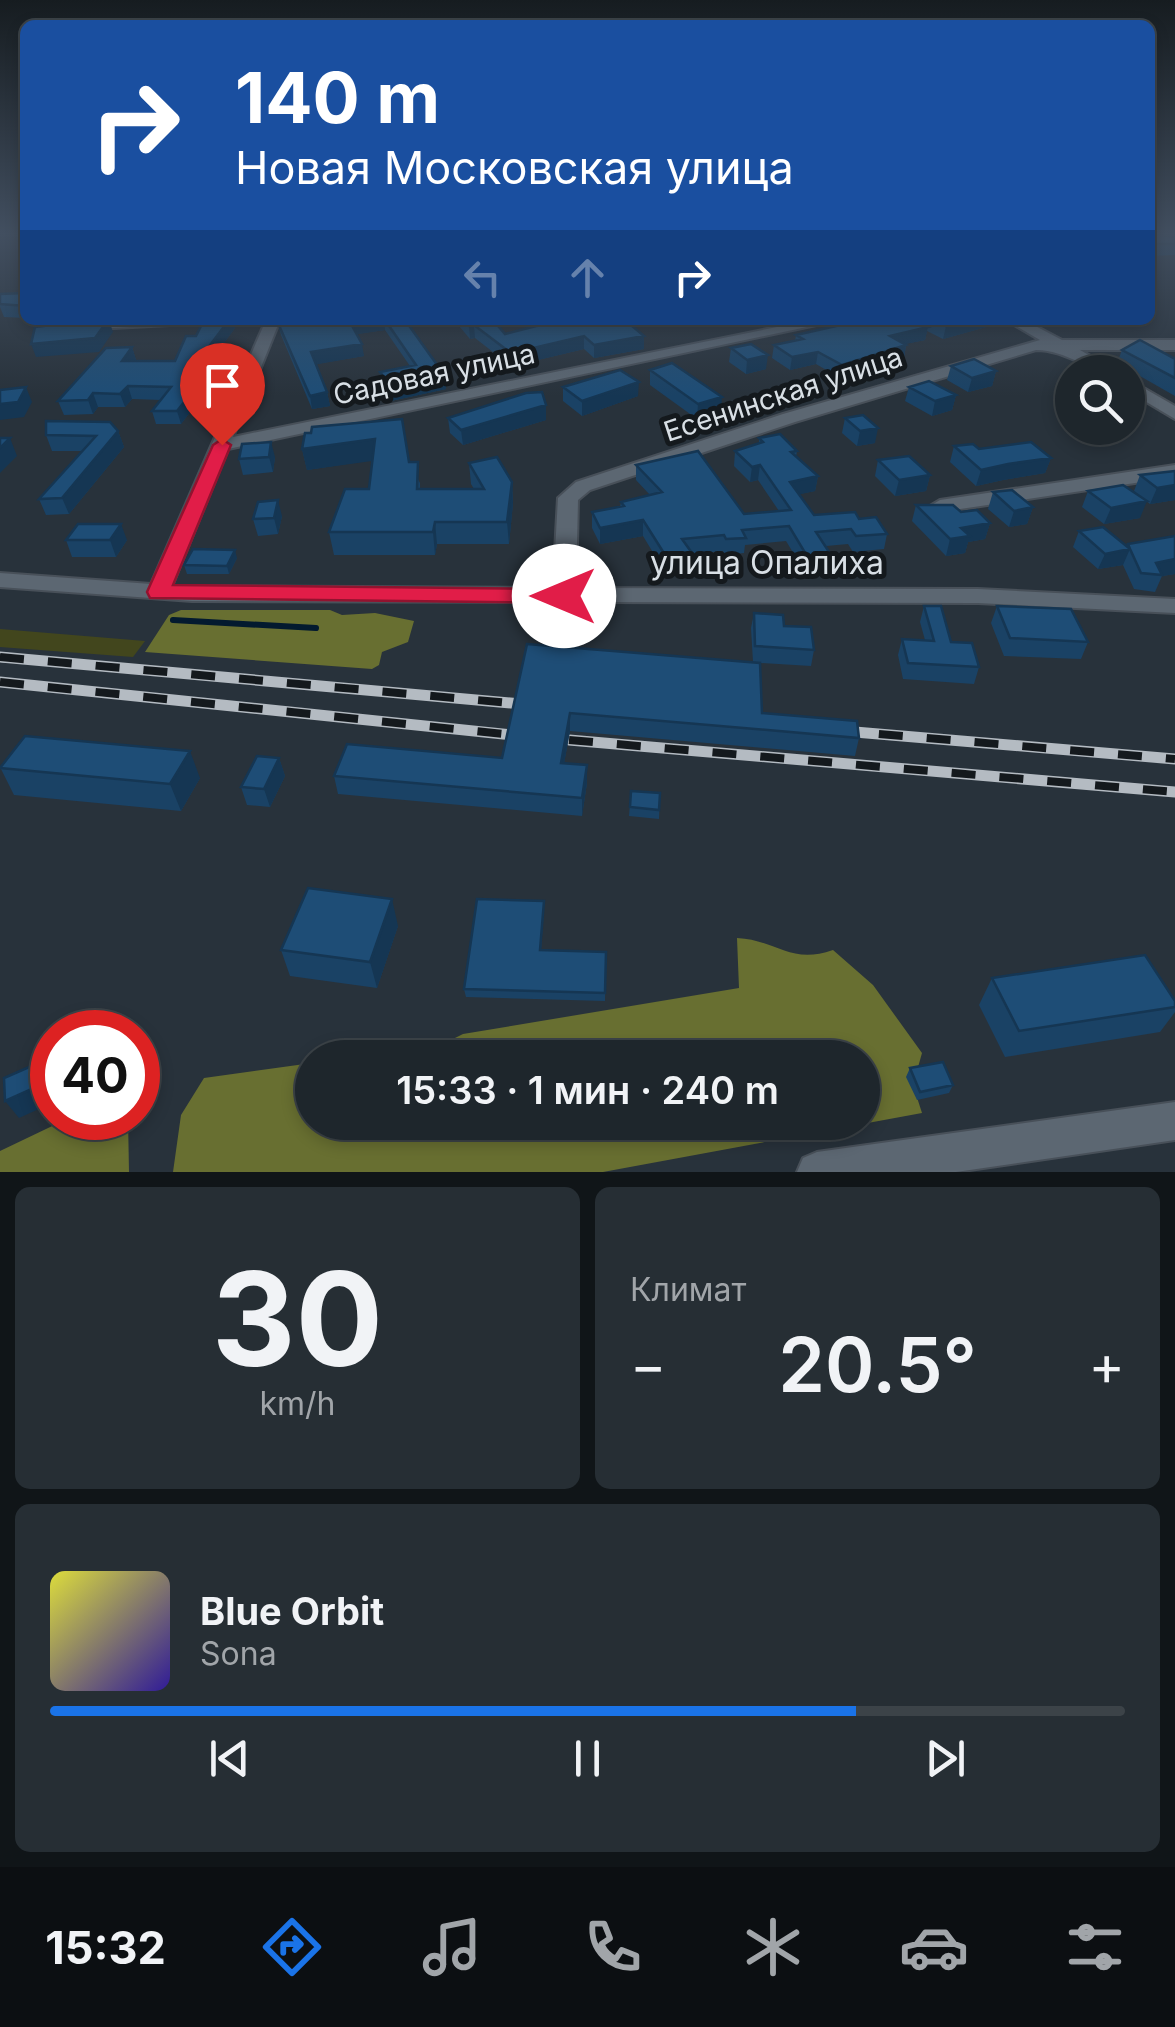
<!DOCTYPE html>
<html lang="ru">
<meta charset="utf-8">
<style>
:root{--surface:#1e262c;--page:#262e34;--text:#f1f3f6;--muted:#a1a5a9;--line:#3c4348;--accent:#1a73e8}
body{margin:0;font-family:Inter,sans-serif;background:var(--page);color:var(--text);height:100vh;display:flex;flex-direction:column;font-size:38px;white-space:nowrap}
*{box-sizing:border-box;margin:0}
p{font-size:32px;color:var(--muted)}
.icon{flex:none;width:55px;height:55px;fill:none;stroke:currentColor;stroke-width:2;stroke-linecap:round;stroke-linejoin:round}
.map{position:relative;height:1172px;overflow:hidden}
.details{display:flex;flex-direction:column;gap:15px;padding:15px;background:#101518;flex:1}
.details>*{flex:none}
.guide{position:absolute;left:20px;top:20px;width:1135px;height:305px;border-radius:15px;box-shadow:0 5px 15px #0003,0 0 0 2px var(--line);background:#1a4fa0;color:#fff;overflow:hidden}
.tools{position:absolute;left:1055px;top:355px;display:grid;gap:20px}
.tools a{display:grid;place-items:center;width:90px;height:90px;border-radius:50%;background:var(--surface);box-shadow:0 5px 15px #0003,0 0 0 2px var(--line);font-size:50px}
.speed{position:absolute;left:30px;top:1010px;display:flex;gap:20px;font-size:50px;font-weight:700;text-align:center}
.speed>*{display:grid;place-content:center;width:130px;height:130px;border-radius:50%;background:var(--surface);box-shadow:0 5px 15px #0003,0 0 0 2px var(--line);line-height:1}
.speed .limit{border:15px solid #d22;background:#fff;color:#111}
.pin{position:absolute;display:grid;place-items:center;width:85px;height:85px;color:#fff;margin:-102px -42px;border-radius:50% 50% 50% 0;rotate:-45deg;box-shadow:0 0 10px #0007}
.pin .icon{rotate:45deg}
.me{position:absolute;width:110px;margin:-55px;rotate:270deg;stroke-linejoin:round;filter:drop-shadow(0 0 8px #0008)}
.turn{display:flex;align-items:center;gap:35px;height:210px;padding:0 50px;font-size:45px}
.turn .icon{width:130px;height:130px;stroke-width:2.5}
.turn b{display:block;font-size:70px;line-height:85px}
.lanes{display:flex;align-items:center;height:95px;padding:0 50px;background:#0003;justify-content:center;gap:50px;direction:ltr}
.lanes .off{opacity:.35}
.big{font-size:75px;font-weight:600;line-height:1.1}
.details .tile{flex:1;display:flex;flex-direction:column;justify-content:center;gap:15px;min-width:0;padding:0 35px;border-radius:15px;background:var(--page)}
.details .dial{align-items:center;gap:0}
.dial b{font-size:130px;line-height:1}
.song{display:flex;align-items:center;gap:30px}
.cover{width:120px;height:120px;border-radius:15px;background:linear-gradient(135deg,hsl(60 70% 55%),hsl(250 70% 35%))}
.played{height:10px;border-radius:5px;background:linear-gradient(90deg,var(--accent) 75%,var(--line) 75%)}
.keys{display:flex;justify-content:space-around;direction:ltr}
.heat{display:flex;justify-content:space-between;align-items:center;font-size:55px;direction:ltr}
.details .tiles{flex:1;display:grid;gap:15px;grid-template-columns:1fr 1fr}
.tile:last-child{grid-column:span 2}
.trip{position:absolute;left:295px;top:1040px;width:585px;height:100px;border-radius:50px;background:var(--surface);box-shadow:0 5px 15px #0003,0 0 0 2px var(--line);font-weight:600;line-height:100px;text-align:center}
.tab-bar{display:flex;height:160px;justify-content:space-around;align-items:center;background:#0c0f12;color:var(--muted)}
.tab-bar .icon{width:70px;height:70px}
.tab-bar .on{color:var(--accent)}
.tab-bar b{font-size:45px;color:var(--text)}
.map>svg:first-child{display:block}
</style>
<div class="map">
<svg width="1175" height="1172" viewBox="0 0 1175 1172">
<rect width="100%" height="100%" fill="#28323b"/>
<path fill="#42461d" d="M0,629L145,641L133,657L0,647Z"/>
<path fill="#686f31" d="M181,610H330L342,615L375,613L414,621L408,642L382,652L379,665L372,669L145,652L169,615Z
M737,938C777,940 790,965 833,950L873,985L922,1053L913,1085L922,1113L603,1172H173L181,1115L204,1078L312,1063V1122H862V1058L364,1057L429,1051L463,1034L739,988Z
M69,1118H128L129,1172H0V1151Z"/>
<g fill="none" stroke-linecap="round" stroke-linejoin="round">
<path stroke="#031a2f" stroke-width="6" d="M173,620L316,628"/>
<defs>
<path id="minor" d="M195,320L188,324L95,329L88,325L107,320Z
M266,320H280L233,437L812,320H840L228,449L172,586L553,588L558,498L576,482L783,414L1040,340L1006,320H1024L1062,340H1175V350H1080L1118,372C1087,372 1067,350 1036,350L795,422L590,490L578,500L576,588L978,589L1175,599V613L978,603L192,601L0,587V573L151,584Z
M1128,379L1175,406V419L1128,391Z
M1175,465V477L940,512L930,506L940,500Z
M1175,1102V1140L956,1172H797L803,1158L817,1152Z"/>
</defs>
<use href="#minor" stroke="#485059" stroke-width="4"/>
<use href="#minor" fill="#5c6772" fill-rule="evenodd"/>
<defs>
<path id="rail-far1" d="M0,657L9,658"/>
<path id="rail" d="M0,657L521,704
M0,682L513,735
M831,730L1175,759
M569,740L1175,792"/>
</defs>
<use href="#rail-far1" stroke="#b4bbc2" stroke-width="10"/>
<use href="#rail" stroke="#b4bbc2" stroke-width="11"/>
<use href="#rail-far1" stroke="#14191d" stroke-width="6" stroke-dasharray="19" stroke-linecap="butt"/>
<use href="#rail" stroke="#14191d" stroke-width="8" stroke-dasharray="24" stroke-linecap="butt"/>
</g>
<path fill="#1a4265" d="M1150,232H1175V234H1150L1175,237V255L1150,256Z
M25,293V318L4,317L0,307V294Z
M204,320H233L235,328L199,377L207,390L181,424H156L152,411L161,400L132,399L125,407H98L93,414L64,415L58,401L132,347L136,360L175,361L196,336Z
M296,320H442L409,326L445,376L446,389L386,402L380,395L378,381L382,380L380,372L410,366L385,330L356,334L364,356L316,364L327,392L330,406L312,409L281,335L278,323Z
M454,320H493L505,334L531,328L524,320H625L644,336V349L594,358L584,349L521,364L516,370L475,338L470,339Z
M842,320H880L923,325L924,320H1005L1004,322L943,339L927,331L925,340L904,344L906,345L904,358L840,378L816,364L790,370L772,358L774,345L795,341L796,335L841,325Z
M731,348L766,369L746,374L729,362Z
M1122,350L1175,359V396L1117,363Z
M951,366L996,371L992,386L968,392L947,380Z
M650,370L721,412L697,419L650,385Z
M563,387L638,396L582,416L563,401Z
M909,387L956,395L952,410L932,416L905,401Z
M546,405V420L463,445L450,433L448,418Z
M845,418L875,443L857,446L842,433Z
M118,431L124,447L69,514L46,515L39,499L83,451H52L46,435Z
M759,438L797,451L796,457L818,476L815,491L799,494L814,515L859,519L887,534L884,549L853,552L848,544L826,546L833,558L830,574L808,577L786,541L745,545L744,553L724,555L723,551L692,554L690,569L666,574L643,536L600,544L592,528V512L620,507L621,502L650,495L636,480V465L744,514L779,511L758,480L750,482L734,466L735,451L759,443Z
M954,446L979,449L1051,458L1045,473L1003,480L976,486L950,462Z
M302,449L409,462L420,483V489H474L471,484L469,463L512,482L513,503L509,544H437L435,555H334L329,532L369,489L373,460L307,470Z
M275,457L273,472L243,475L239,459Z
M878,460L930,475L926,491L895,496L875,476Z
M1175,471V500L1150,504L1134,491L1140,475Z
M1088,491L1140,518L1104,524L1082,507Z
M993,492L1033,507L1027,524L1009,527L988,509Z
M916,505L961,512L990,523L985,539L968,542L965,553L946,556L912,521Z
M282,516L278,534L258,536L253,519Z
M1079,531L1127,546L1128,544L1175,574L1162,576L1155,592L1134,589L1123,565L1098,569L1073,547Z
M66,540H127L116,557H72Z
M237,558L229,574H187L184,565Z
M924,606L951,642L979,667L974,684L903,679L898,655L902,639L925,640L920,622Z
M997,606L1088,642L1081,659L1004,656L991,623Z
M754,613L784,626L814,650L811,666L760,663L762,713L859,738L855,756L570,731L564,763L587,783L582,816L338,794L334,776L502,758L527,644L753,662L751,628Z
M279,758L285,776L270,807L247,805L241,787Z
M0,767L200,778L181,811L14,795Z
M631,791L660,793L659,819L629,816Z
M544,910L541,950L606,952L605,1001L466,997L464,989Z
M398,926L377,988L290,976L281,950Z
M992,978L1175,1001V1012L1160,1032L1005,1057L979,1005Z
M910,1068L953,1085L949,1093L917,1100L906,1077Z"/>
<path fill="#153653" d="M109,320L113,332L99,352L36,357L31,344Z
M227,320H233L235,328L190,390L186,377Z
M364,320H384L385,330L352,335L350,322Z
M402,320H442L406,326Z
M717,320H734L716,324Z
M969,320H1005L1004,322L943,339L946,326Z
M1048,320H1075L1047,324Z
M474,325L475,338L470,339L469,326Z
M928,327L925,340L887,348L890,336Z
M584,336V349L521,364L516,370V357L520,351Z
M644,336V349L594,358V345Z
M362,344L364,356L313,365L311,352Z
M906,345L904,358L840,378L842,365Z
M132,347L136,360L122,361Z
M818,352L816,364L790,370L792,357Z
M768,355L766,369L746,374L747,360Z
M996,371L992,386L968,392L972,378Z
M445,376L446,389L386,402L384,389Z
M204,377L207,390L181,424L177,411Z
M639,382L638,396L582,416V401Z
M128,386L132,399L125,407L120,394Z
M26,387L32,402L24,417L0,420V404Z
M327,392L330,406L312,409L310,396Z
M93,393L98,407L93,414L88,400Z
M956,395L952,410L932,416L935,401Z
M722,397L721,412L697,419L698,404Z
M546,405V420L463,445L461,430Z
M878,428L875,443L857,446L860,431Z
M118,431L124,447L69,514L62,498Z
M10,438L17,456L0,473V448Z
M375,439L379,460L307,470L302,449Z
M271,442L275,457L273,472L269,457Z
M1051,458L1045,473L1003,480L976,486L981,470L1008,464Z
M760,465L758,480L750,482L752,467Z
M930,475L926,491L895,496L899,480Z
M818,476L815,491L788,497L790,482Z
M512,482L513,503L509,544L507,522Z
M1175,485V500L1150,504L1157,488Z
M278,500L282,516L278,534L274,518Z
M1147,501L1140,518L1104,524L1111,508Z
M1033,507L1027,524L1009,527L1014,511Z
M643,520V536L600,544V528Z
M435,522L437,544L435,555L433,532Z
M990,523L985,539L968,542L965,553L946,556L950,539L961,528Z
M121,524L127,540L116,557L110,540Z
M1130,549L1123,565L1098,569L1105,554Z
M235,550L237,558L229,574L227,566Z
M692,553L690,569L666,574L667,558Z
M1175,559V574L1162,576L1156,563Z
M570,713V731L561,781V763Z
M190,751L200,778L181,811L170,784Z
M279,758L285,776L270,807L264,789Z
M587,765V783L582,816V798Z
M392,899L398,926L377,988L370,962Z
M52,1080V1103L19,1118L5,1101Z"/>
<path fill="#1e4d76" stroke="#153653" stroke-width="2.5" d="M1150,232V234L1175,237V244H1150Z
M25,293V306L0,304V294Z
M94,320H108L95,338L31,344L35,327Z
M204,320H229L186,377H204L177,411H152L171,387L128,386L120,394L93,393L88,400L58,401L106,348L132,347L122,361H175L186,336H196Z
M296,320H364L350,322L362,344L311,352L327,392L310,396L278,323Z
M385,320H405L445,376L384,389L378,381L386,380L380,372L416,365Z
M464,320H493L505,334L540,325L535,320H625L644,336L594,345L584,336L520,351L516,357L474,325L469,326Z
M844,320H913L928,327L890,336L906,345L842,365L818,352L792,357L774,345L803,339L796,335L845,324Z
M933,320H969L946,326Z
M1140,340L1175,359V378L1122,350Z
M751,344L768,355L747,360L731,348Z
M974,359L996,371L972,378L951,366Z
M672,363L722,397L698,404L650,370Z
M620,370L639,382L582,401L563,387Z
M929,381L956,395L935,401L909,387Z
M26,387L18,402L0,404V390Z
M542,392L546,405L461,430L448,418L526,393Z
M863,415L878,428L860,431L845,418Z
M402,419L409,462H418L417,489H484L469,463L497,457L512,482L507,522H435L433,532H329L345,489H369L375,439L302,449L305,433H311L312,427Z
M46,421L110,422L118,431L62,498L39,499L96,436L46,435Z
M780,434L797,451L791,452L818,476L790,482L814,515L855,512L859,519L876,517L887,534L856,536L851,529L816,532L833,558L810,561L789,526L742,530L746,538L726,539L724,535L682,539L692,553L667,558L643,520L600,528L592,512L624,506L621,502L662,492L636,465L698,451L744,514L791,510L760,465L752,467L735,451L763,442L759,438Z
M0,438H10L0,448Z
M271,442L269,457L239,459L242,444Z
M1031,442L1051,458L1008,464L981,470L954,446L973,444L979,449Z
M909,456L930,475L899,480L878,460Z
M1175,471V485L1157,488L1140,475Z
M1123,485L1147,501L1111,508L1088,491Z
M1012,490L1033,507L1014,511L993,492Z
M278,500L274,518L253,519L258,502Z
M916,505H953L961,512L977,510L990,523L961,528L970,536L950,539Z
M78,524H121L110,540H66Z
M1103,527L1130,549L1128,544L1175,536V559L1156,563L1162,575L1141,573L1130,549L1105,554L1079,531Z
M193,549L235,550L227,566L184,565Z
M924,606H941L951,642L972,643L979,667L908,663L902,639L934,641Z
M997,606L1071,609L1088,642L1010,638Z
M754,613L783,615L784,626L811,627L814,650L755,646Z
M527,644L760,663L762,713L857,721L859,738L570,713L561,763L587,765L582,798L334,776L347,744L502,758Z
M25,736L190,751L170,784L0,768Z
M257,756L279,758L264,789L241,787Z
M631,791L660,793L659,810L630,807Z
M308,888L392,899L370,962L281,950Z
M477,899L544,901L540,950L606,952L605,993L464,989Z
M1145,955L1175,1001V1007L1019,1031L992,978Z
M52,1057V1080L5,1101L4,1078Z
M943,1062L953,1085L920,1092L910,1068Z"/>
<linearGradient id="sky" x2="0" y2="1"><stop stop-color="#161c20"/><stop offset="0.59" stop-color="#424f60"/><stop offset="1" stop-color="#424f60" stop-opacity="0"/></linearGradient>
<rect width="1175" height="396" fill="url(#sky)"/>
<path fill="#e11d48" stroke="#92132f" stroke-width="2.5" d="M222,439L231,445L173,585L564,589L576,596L564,603L150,598L147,592L213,445Z"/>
<g text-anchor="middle" stroke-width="10" stroke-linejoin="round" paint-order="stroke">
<g font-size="28" fill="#d8dfe5" stroke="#14191d">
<text transform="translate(434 374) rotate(-12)" y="10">Садовая улица</text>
<text transform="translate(783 394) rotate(-18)" y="10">Есенинская улица</text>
</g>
<g font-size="32" fill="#d8dfe5" stroke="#14191d">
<text x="767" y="574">улица Опалиха</text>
</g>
</g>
</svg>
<div class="tools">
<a><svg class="icon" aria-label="search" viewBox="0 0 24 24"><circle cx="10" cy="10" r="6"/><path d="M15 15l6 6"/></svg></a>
</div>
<div class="speed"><div class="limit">40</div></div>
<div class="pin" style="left:222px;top:445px;background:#d93025"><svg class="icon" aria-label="arrive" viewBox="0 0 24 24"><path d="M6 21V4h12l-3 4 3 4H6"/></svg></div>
<svg class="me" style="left:564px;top:596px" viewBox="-20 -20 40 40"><circle r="19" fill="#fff"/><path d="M0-13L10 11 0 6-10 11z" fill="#e11d48"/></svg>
<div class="trip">15:33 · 1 мин · 240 m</div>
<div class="guide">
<div class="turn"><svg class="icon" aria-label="right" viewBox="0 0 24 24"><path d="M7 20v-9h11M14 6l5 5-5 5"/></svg><div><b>140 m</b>Новая Московская улица</div></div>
<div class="lanes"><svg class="icon off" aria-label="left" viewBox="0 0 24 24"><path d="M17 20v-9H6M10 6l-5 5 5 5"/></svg><svg class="icon off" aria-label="ahead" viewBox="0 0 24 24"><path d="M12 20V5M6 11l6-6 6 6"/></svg><svg class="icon" aria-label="right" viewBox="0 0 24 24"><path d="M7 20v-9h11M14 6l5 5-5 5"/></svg></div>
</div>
</div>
<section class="details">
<div class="tiles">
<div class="tile dial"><b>30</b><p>km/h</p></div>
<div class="tile"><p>Климат</p>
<div class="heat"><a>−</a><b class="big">20.5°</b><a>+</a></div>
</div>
<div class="tile">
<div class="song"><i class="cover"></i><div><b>Blue Orbit</b><p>Sona</p></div></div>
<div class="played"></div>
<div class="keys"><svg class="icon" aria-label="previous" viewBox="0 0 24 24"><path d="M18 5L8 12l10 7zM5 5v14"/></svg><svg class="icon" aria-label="pause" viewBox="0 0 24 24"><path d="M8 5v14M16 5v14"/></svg><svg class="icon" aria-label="next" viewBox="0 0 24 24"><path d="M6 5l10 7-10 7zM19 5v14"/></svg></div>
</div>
</div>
</section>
<nav class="tab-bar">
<b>15:32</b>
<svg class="icon on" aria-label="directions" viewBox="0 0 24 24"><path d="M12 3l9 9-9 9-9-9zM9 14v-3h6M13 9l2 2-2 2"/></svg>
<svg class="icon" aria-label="music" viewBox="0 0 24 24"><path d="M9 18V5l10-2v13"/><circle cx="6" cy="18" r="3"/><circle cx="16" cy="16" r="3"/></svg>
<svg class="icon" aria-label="phone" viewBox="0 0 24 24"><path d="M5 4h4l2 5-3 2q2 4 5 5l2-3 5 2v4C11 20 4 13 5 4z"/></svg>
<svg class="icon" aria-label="climate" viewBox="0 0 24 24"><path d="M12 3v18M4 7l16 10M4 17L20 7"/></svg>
<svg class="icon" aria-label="car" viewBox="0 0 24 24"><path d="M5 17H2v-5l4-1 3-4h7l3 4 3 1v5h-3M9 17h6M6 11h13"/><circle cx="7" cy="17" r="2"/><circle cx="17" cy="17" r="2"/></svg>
<svg class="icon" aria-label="filters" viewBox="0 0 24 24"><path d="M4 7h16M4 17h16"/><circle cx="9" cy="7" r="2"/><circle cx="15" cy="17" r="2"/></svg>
</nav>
